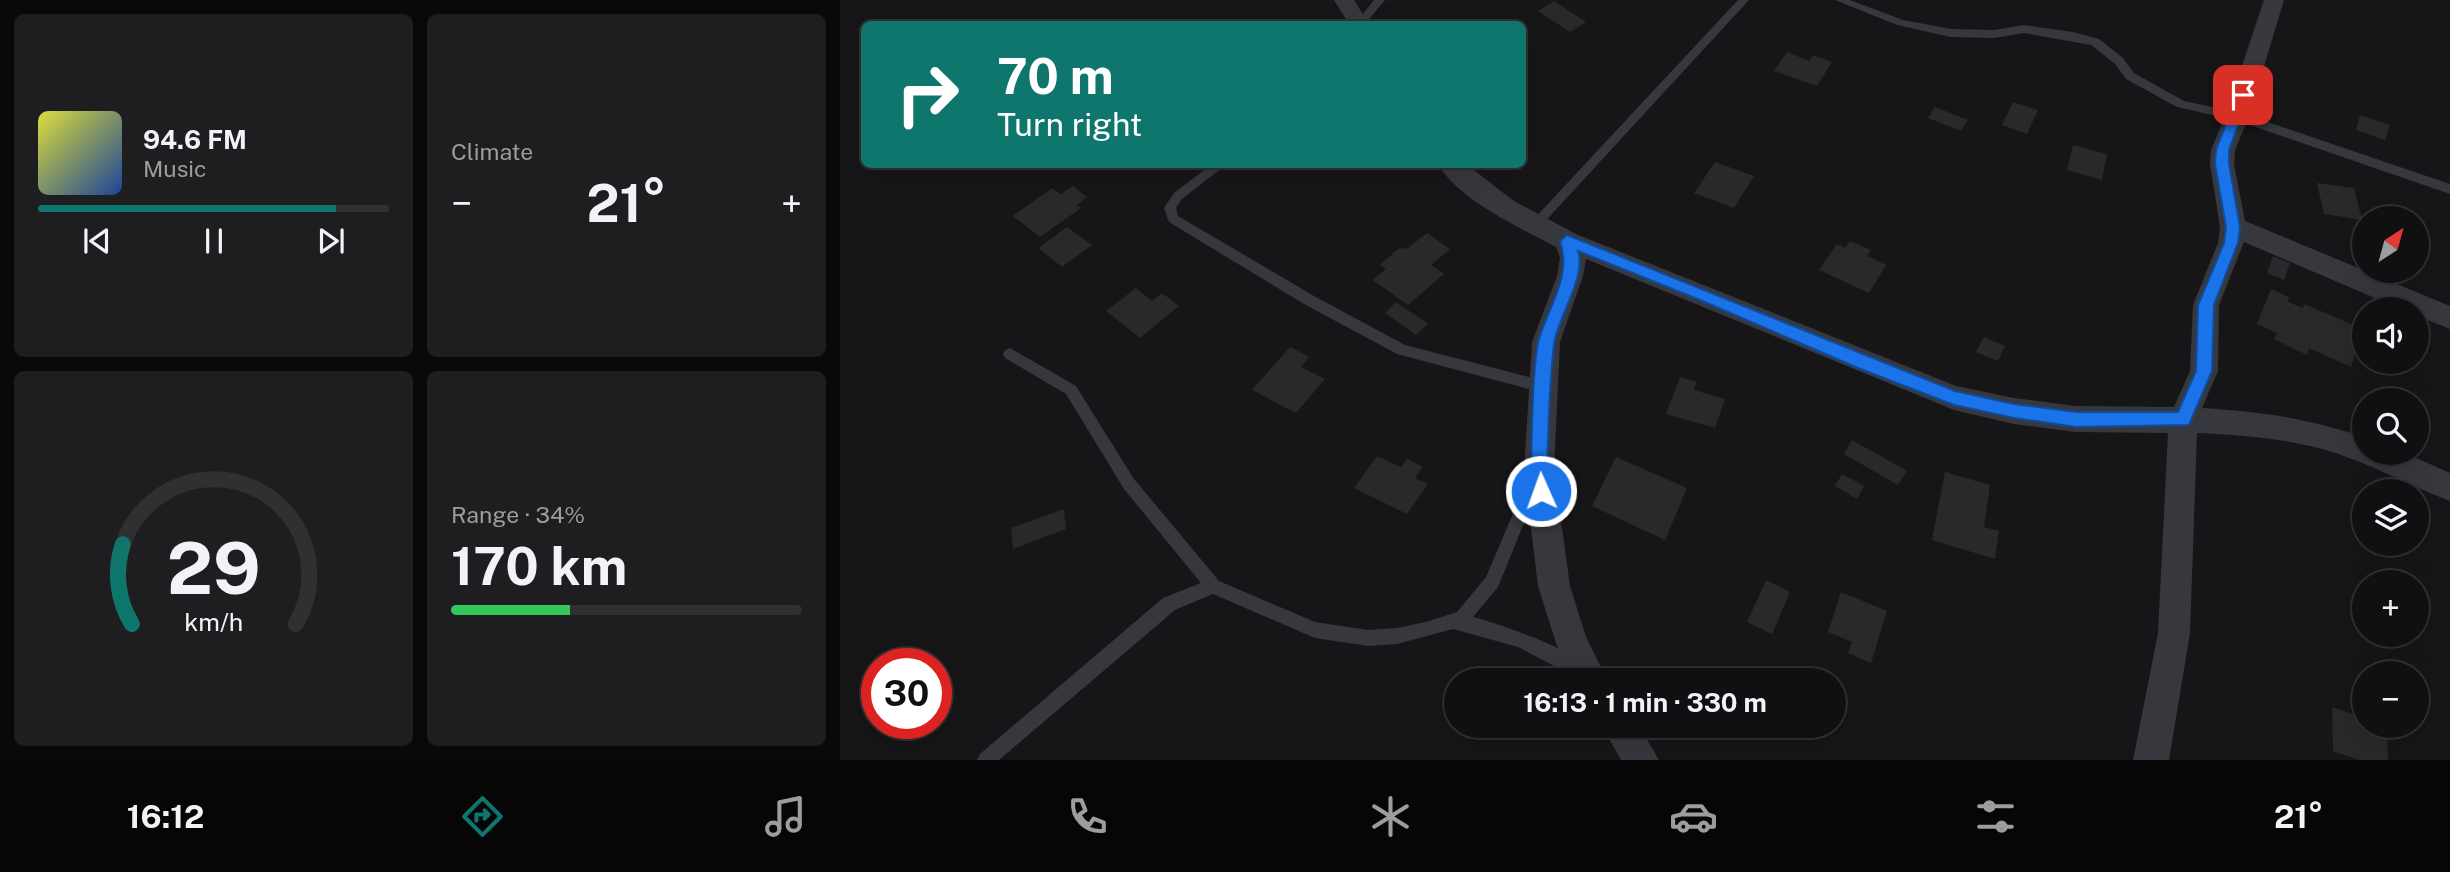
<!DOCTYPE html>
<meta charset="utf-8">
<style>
:root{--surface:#101012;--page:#1e1e20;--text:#f1f3f6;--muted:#9c9d9f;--line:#303032;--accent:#0f766e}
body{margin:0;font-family:"Public Sans",sans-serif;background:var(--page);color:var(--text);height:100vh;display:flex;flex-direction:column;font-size:26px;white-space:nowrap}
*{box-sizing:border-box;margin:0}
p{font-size:23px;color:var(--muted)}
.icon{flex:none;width:38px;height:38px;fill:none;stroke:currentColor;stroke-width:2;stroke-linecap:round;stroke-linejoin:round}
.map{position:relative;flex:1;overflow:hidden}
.sheet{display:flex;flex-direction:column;gap:14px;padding:14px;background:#09090a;width:840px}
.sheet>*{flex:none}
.banner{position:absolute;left:21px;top:21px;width:665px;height:147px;border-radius:10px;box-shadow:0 7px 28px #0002,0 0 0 2px var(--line);background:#0f766e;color:#fff;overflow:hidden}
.needle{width:46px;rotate:36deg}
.fabs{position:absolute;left:1512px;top:206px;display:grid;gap:14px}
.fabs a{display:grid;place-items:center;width:77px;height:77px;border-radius:50%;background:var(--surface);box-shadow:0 7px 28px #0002,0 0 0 2px var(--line);font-size:35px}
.speed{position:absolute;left:21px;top:648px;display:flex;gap:14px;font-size:35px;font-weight:700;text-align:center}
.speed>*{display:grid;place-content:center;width:91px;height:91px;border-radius:50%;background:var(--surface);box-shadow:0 7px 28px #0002,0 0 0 2px var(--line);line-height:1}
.speed .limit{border:10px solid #d22;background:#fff;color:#111}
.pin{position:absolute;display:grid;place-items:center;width:60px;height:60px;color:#fff;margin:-30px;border-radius:14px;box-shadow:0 4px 10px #0006}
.me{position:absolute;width:77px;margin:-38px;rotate:358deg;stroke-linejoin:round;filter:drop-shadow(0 0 5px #0008)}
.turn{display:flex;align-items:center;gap:24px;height:147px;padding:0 21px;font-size:32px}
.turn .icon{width:91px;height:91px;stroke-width:2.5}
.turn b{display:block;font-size:49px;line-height:60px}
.big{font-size:52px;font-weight:700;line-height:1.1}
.sheet .card{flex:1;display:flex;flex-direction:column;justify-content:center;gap:10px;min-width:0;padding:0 24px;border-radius:10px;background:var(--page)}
.sheet .dial{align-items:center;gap:0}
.dial svg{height:182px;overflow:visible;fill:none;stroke:var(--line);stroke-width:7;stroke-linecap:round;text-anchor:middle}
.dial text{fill:var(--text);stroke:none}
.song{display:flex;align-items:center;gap:21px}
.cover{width:84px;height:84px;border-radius:10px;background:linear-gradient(135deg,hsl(60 70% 55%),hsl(220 70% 35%))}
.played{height:7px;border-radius:4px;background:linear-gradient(90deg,var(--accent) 85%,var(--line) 85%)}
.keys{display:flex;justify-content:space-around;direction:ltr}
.heat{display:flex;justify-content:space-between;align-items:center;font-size:38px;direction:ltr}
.charge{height:10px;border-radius:5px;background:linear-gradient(90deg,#34c759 34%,var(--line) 0)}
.sheet .tiles{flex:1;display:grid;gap:14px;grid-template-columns:repeat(2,1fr)}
.trip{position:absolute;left:604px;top:668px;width:402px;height:70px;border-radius:35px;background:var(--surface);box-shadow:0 7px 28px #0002,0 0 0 2px var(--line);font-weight:700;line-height:70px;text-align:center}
.menu{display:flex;height:112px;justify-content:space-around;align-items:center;background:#060607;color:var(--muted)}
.menu .icon{width:49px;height:49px}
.menu .active{color:var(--accent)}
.menu b{font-size:32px;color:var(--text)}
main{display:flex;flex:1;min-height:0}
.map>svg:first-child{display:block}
</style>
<main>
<section class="sheet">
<div class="tiles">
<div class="card">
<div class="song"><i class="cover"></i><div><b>94.6 FM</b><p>Music</p></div></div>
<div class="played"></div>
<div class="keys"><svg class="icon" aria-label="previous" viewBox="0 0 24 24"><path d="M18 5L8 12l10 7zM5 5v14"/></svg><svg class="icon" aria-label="pause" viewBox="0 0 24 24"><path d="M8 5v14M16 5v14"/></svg><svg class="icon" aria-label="next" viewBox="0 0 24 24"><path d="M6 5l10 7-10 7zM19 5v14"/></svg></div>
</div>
<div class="card"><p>Climate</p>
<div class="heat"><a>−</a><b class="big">21°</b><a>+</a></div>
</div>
<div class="card dial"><svg viewBox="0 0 100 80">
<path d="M14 69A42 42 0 1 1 86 69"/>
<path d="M14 69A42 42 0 0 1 10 34" stroke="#0f766e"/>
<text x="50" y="56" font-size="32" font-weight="700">29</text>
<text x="50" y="72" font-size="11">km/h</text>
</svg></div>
<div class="card"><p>Range · 34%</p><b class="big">170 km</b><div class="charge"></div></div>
</div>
</section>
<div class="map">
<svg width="1610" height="760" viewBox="0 0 1610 760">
<rect width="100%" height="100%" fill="#161618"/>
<path fill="#29292c" d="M714,1L746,22L730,32L698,11Z
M947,52L969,61L973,55L992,62L977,86L934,71Z
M1173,102L1198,110L1187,134L1162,125Z
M1095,107L1128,120L1121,131L1088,118Z
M1520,115L1550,125L1545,140L1516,130Z
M1233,145L1267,154L1262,180L1227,170Z
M875,162L914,176L894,208L854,193Z
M1477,183L1514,188L1522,220L1484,214Z
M233,186L247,197L237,205L241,208L200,237L173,216L212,188L221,194Z
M227,227L252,245L222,267L198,248Z
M587,233L610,249L591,265L604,274L568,305L533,280L546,269L540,265L558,249L568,248Z
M1010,241L1031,250L1027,256L1046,265L1029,293L979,270L997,244L1005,248Z
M1433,256L1450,263L1444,280L1427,273Z
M296,288L312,301L322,293L339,306L300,338L266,311Z
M1431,289L1449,297L1448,302L1463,308L1464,304L1523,329L1511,367L1469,348L1467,355L1434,339L1437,333L1417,324Z
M556,302L588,324L576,335L545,313Z
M1144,337L1165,346L1158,361L1136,352Z
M450,347L469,357L461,367L485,379L456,413L412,390Z
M840,377L857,382L854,390L885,399L875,428L826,414Z
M1012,440L1067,471L1058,485L1004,454Z
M537,456L561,467L567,459L583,467L575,478L588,484L567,514L514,488Z
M776,457L847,488L825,540L752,506Z
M1105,472L1150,485L1144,527L1159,531L1155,559L1092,540Z
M1002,474L1024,486L1017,499L995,486Z
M224,509L226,529L173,549L171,528Z
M926,580L950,592L932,634L907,622Z
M1001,592L1047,611L1031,663L1008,653L1012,642L988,632Z
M1492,707L1524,718V726H1547L1548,760H1519L1493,751Z"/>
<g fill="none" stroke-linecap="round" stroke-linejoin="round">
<path fill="#37383d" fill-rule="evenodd" d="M534,0H545L525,24H515Z
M898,0H909L699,228H691L689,225L691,222Z
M995,0H1010L1063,20L1111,29L1154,30L1184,25L1233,32L1259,39L1283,58L1294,73L1344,101L1401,113L1610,184V194L1395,120L1337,107L1286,79L1275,64L1251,45L1184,33L1154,38L1111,37L1057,25Z
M372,164H387L342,199L336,208L338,216L474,296L565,345L704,381L709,383L711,387L709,391L704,393L557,354L464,304L329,222L324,208L334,193Z
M170,348L236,386L294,479L379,581L475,622L528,630L557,628L586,622L617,612L646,577L689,476L694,474L699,476L701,481L658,587L633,617C656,623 741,651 749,671L747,677L741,679L735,677L678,647L613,629L557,644L528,646L475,638L373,594L335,610L159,760H137L140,754L323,598L361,583L284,489L226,394L165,358L163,354L165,350Z"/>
<path fill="#37383d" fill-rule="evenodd" d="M494,0H514L529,24H509Z
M1424,0H1444L1409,116L1395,150L1394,164L1405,221L1610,306V329L1577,316V310H1563L1404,242L1379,305L1378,371L1362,408C1424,412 1466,418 1524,437V453H1565L1610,473V501C1563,483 1519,457 1470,446C1432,437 1395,435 1357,433L1350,633L1329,760H1293L1318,633L1328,433L1235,432L1174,424L1114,410L746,259L743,276L720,342L714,470L730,586L746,637L768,681H733L716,643L698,586L684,470L692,342L717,276L720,258L716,247C681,228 618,200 598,164H626L674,201L736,234L1116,386L1174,398L1235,406L1334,407L1350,371L1353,305L1378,243L1380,227L1370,164L1371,150L1385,116Z
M762,726H799L819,760H781Z"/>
</g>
<path fill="#1a73e8" stroke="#114b97" stroke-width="2" d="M1403,91L1409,95L1389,150V164L1400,227L1398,243L1374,305L1372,371L1349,425L1236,427L1174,418L1114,405L1018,368L860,300L738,251C747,277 717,318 714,345C709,384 709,425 707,464C707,475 712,486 707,496L701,499L695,496C688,480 693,359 699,339C709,305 732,277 720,241L727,235L1115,391L1174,404L1236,412H1338L1356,371L1358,305L1384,243L1386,227L1375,164L1376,150L1397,95Z"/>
</svg>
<div class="fabs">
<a><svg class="needle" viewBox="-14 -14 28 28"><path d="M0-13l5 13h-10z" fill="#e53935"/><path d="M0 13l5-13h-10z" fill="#9c9d9f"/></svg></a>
<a><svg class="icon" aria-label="sound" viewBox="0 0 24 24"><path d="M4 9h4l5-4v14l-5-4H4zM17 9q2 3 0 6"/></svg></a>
<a><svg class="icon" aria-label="search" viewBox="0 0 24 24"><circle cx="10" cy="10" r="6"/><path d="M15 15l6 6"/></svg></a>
<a><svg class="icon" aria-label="layers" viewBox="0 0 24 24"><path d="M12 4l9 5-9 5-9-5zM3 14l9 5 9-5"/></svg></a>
<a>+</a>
<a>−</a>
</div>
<div class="speed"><div class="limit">30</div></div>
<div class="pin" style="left:1403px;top:95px;background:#d93025"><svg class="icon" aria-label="arrive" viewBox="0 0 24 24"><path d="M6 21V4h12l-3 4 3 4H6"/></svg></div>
<svg class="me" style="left:701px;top:491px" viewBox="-20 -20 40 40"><circle r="17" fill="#1a73e8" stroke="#fff" stroke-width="3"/><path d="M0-11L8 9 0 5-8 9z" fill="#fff"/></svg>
<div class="trip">16:13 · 1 min · 330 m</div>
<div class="banner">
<div class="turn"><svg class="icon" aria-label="right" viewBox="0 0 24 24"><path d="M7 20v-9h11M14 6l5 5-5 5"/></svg><div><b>70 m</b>Turn right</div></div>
</div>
</div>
</main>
<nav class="menu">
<b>16:12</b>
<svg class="icon active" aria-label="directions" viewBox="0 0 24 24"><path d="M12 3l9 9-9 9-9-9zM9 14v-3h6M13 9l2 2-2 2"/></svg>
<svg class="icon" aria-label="music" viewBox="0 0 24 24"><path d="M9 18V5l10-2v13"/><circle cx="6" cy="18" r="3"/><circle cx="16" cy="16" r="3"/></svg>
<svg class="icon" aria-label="phone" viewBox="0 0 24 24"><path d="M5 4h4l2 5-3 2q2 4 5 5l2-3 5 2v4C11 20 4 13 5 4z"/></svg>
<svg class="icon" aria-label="climate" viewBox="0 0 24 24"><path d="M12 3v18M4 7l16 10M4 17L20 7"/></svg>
<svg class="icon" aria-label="car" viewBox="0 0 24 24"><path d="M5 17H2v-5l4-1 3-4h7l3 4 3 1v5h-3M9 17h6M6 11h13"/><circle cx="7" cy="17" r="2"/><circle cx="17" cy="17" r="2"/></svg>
<svg class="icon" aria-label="filters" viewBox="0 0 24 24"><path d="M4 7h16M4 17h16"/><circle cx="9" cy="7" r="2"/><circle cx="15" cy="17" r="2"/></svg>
<b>21°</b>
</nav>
